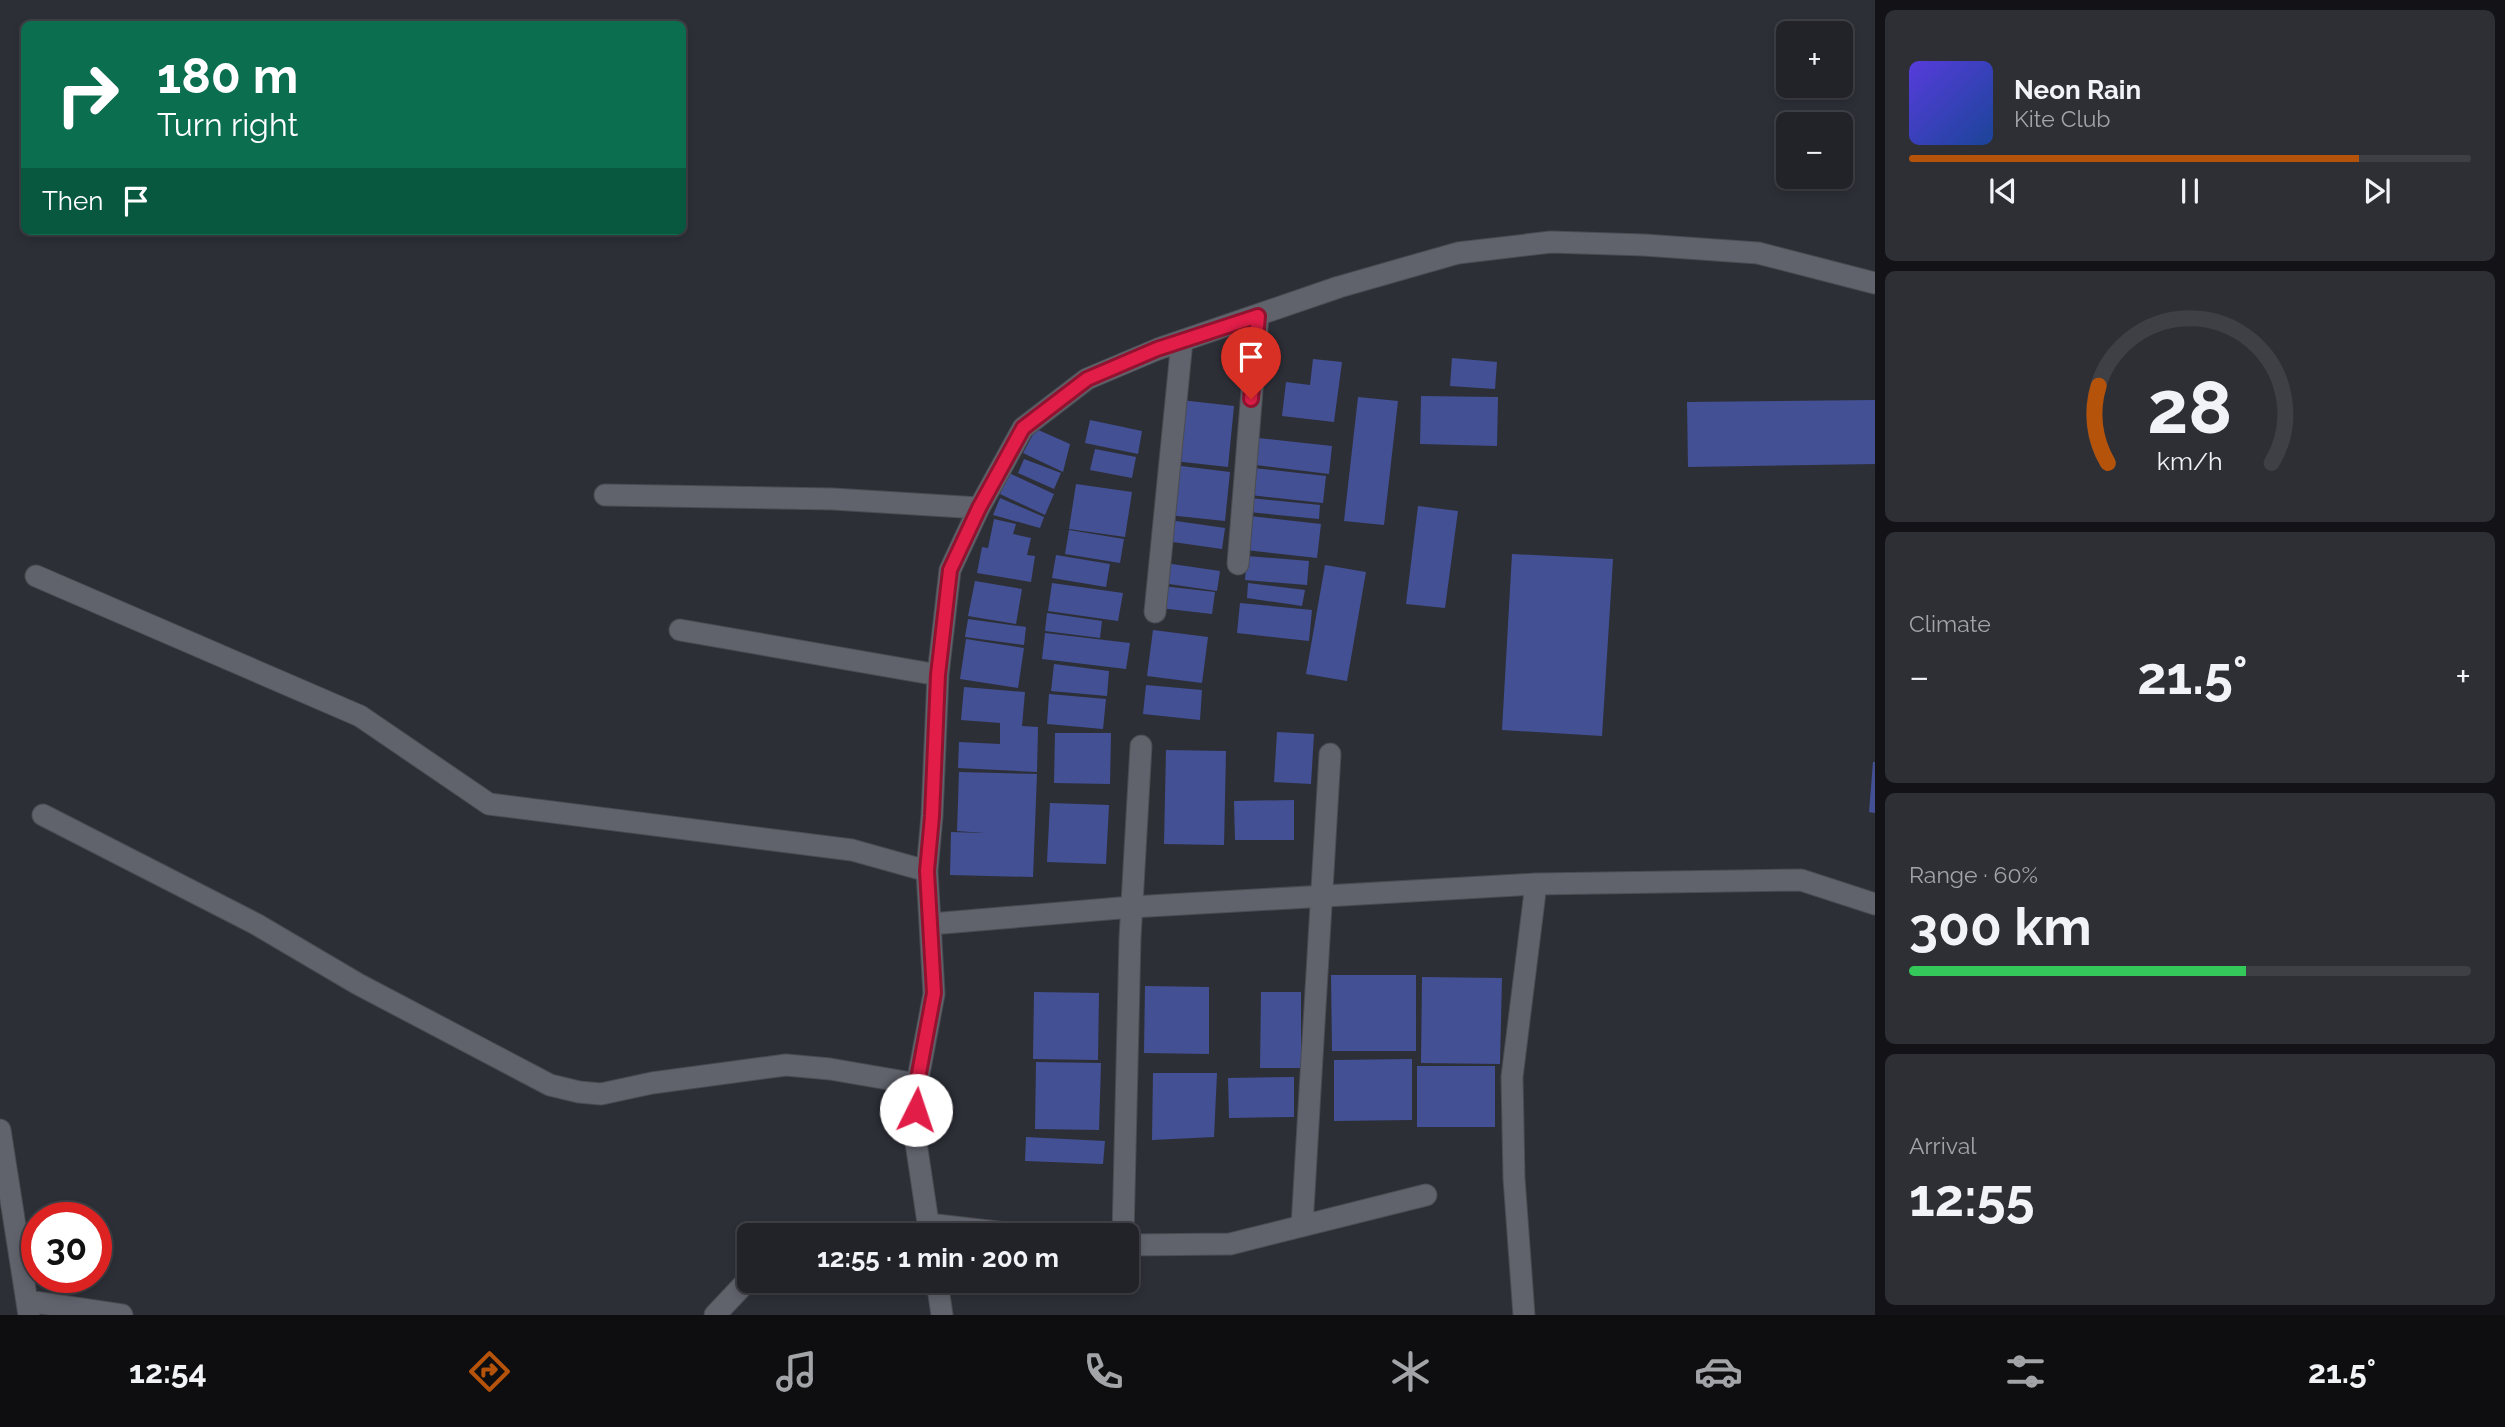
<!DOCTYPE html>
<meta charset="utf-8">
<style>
:root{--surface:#222329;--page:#2e2f35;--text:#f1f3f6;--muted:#a2a4a8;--line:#3f4046;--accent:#b45309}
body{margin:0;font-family:Raleway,sans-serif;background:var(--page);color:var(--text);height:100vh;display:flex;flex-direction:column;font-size:26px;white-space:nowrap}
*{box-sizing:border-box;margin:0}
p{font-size:23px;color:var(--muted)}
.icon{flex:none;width:38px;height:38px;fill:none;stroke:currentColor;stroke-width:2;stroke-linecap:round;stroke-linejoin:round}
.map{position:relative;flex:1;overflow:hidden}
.drawer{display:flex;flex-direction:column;gap:10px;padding:10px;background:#131317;width:630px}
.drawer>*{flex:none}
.top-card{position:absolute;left:21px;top:21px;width:665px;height:214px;border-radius:10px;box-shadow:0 4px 10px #0003,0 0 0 2px var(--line);background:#0b6e4f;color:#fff;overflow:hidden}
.fabs{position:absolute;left:1776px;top:21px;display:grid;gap:14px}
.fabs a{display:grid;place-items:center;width:77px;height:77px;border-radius:10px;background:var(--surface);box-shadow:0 4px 10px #0003,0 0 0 2px var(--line);font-size:35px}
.speed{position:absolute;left:21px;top:1202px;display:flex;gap:14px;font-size:35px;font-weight:700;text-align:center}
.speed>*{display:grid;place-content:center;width:91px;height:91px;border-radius:50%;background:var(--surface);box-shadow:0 4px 10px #0003,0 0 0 2px var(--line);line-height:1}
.speed .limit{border:10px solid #d22;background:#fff;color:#111}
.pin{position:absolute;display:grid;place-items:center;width:60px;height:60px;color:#fff;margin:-72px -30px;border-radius:50% 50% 50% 0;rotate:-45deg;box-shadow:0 0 7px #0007}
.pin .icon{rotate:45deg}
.me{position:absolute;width:77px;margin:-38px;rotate:4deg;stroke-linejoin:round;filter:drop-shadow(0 0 5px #0008)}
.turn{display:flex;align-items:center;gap:24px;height:147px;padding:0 21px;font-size:32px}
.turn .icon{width:91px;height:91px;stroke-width:2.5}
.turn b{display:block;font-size:49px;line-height:60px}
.then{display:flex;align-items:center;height:66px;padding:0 21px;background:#0003;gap:14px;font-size:26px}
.big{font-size:52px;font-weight:700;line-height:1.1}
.drawer .card{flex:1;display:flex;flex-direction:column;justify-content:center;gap:10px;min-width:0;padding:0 24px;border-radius:10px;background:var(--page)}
.drawer .dial{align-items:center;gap:0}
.dial svg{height:182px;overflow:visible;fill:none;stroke:var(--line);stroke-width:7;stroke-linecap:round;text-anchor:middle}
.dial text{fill:var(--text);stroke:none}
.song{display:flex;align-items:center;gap:21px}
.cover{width:84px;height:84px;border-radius:10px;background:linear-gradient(135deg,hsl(250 70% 55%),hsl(220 70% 35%))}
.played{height:7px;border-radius:4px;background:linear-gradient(90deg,var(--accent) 80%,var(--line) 80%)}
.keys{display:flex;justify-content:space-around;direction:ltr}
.heat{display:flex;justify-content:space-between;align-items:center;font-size:38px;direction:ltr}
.charge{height:10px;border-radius:5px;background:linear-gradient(90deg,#34c759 60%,var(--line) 0)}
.trip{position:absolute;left:737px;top:1223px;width:402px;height:70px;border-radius:10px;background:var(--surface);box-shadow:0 4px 10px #0003,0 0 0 2px var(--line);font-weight:700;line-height:70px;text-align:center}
.tab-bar{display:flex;height:112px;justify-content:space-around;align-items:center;background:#0e0e10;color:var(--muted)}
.tab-bar .icon{width:49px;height:49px}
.tab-bar .active{color:var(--accent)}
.tab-bar b{font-size:32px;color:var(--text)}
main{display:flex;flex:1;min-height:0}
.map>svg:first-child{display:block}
</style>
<main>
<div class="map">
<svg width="1875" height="1315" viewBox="0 0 1875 1315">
<rect width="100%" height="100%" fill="#2d2f37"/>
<path fill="#435094" d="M1452,358L1497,362L1495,389L1450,386Z
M1313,359L1342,362L1334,422L1282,416L1286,382L1310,385Z
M1421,396L1498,397L1497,446L1420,444Z
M1358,397L1398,401L1384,525L1344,521Z
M1181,400L1234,406L1228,467L1174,461Z
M1875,400V464L1688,467L1687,402Z
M1090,420L1142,431L1138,454L1085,443Z
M1036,429L1070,444L1063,472L1023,453Z
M1258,438L1332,446L1329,474L1256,465Z
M1095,449L1136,457L1132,478L1090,470Z
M1024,459L1061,473L1054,489L1018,473Z
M1173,465L1230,472L1225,521L1168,515Z
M1253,468L1326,476L1323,503L1250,495Z
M1009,473L1054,494L1045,515L1000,494Z
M1076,484L1132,492L1125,537L1069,529Z
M1000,498L1044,517L1040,528L993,515Z
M1250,498L1320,505L1319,519L1248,512Z
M1418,506L1458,511L1445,608L1406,604Z
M1250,516L1321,524L1317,558L1246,550Z
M994,519L1016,524L1013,534L1031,538L1027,555L1035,556L1031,582L977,573L982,547L988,548Z
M1169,520L1225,528L1222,549L1166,541Z
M1069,530L1124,539L1120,563L1065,554Z
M1512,554L1613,559L1602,736L1502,730Z
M1056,555L1110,564L1106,587L1052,578Z
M1247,556L1309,561L1307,585L1245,580Z
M1165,563L1220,571L1217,591L1162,583Z
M1325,565L1366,572L1347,681L1306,674Z
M975,581L1022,589L1016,624L968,616Z
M1052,583L1123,593L1118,621L1048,611Z
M1248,583L1305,590L1302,606L1247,598Z
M1162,586L1215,592L1212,614L1160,608Z
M1240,603L1312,610L1309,641L1237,633Z
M1047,613L1102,621L1100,638L1045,631Z
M968,619L1026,627L1024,645L965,637Z
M1153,630L1208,637L1202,683L1147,676Z
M1045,633L1130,643L1126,669L1042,659Z
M966,639L1024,648L1018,688L960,679Z
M1054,664L1109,671L1107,696L1051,691Z
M1146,685L1202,690L1200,720L1143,714Z
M964,687L1025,692L1022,726L1038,727L1037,772L958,768L959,742L1000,744V723L961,720Z
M1049,694L1106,699L1103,729L1047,724Z
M1277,732L1314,734L1311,784L1274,782Z
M1055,733H1111L1110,784L1054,783Z
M1166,750L1226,751L1224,845L1164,844Z
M1873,762H1875V813L1869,812Z
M959,772L1037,774L1033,877L950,875L951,832L984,833L957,831Z
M1294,800V840H1235L1234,801Z
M1050,803L1109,805L1106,864L1047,862Z
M1331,975H1416V1051H1332Z
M1422,977L1502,978L1500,1064L1421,1063Z
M1145,986L1209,987V1054L1144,1053Z
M1034,992L1099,993L1098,1060L1033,1059Z
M1261,992H1301V1068H1260Z
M1412,1059V1120L1334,1121V1060Z
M1036,1062L1101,1063L1099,1130L1035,1129Z
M1417,1066H1495V1127H1417Z
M1153,1073H1217L1214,1137L1152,1140Z
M1294,1077V1117L1229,1118L1228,1078Z
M1026,1137L1105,1141L1103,1164L1025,1161Z"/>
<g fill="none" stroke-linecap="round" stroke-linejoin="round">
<defs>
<path id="minor" d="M605,495L833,499L979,508
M1238,564L1258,316
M36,576L360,716L489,804L852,850L927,871
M1155,612L1182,341
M680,630L938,675
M43,815L256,924L358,984L550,1085L579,1092L601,1094L652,1083L786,1065L830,1069L917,1084
M931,924L1132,907L1536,884L1801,880L1875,904
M0,1130L29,1315
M928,1224L1032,1236
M1302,1226L1330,754
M930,1236L915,1136L917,1084L934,994L927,871L932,816L938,675L950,570L979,508L1023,428L1087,379L1158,349L1339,287L1458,253L1551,242L1644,245L1758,253L1875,283
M1123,1236L1130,938L1141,746
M1127,1245L1230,1244L1426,1195
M937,1281L942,1315
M27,1301L122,1315
M715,1315L749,1279
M1524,1315L1514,1178L1512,1077L1536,884"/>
</defs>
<use href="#minor" stroke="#4a4c52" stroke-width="23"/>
<use href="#minor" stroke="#60636c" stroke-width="21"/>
</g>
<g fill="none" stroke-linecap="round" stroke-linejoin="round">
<defs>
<path id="route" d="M916,1110L917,1084L934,993L927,871L932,816L938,675L950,570L979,508L1023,428L1087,379L1157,349L1258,316L1251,399"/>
</defs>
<use href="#route" stroke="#92132f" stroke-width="18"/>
<use href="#route" stroke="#e11d48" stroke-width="12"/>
</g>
</svg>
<div class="fabs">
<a>+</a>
<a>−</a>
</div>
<div class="speed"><div class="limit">30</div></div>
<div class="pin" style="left:1251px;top:399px;background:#d93025"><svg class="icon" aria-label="arrive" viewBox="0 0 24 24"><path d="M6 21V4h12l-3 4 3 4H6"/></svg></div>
<svg class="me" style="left:916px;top:1110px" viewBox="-20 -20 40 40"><circle r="19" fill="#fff"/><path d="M0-13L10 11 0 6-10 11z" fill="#e11d48"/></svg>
<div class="trip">12:55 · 1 min · 200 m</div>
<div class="top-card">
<div class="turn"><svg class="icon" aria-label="right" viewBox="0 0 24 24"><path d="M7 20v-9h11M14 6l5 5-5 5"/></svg><div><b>180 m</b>Turn right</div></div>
<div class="then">Then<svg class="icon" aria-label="arrive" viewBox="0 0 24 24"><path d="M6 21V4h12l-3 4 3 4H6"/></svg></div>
</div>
</div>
<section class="drawer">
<div class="card">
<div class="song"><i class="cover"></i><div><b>Neon Rain</b><p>Kite Club</p></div></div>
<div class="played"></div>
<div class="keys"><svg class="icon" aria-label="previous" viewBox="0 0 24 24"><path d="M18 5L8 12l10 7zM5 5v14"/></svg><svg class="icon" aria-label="pause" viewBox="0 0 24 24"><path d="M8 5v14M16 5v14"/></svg><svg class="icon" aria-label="next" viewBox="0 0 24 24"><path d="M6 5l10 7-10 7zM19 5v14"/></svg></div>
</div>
<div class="card dial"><svg viewBox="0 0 100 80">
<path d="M14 69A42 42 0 1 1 86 69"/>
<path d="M14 69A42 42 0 0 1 10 35" stroke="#b45309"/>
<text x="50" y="56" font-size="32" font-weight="700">28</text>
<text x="50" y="72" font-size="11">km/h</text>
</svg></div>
<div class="card"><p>Climate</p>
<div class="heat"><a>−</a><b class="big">21.5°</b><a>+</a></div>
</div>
<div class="card"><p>Range · 60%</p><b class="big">300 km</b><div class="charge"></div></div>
<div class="card"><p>Arrival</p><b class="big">12:55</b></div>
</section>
</main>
<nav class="tab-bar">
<b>12:54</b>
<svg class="icon active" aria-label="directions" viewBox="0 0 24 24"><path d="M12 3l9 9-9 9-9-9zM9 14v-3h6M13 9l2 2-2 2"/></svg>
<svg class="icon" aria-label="music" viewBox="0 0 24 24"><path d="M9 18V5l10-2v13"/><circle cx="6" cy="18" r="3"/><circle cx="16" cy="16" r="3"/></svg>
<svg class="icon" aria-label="phone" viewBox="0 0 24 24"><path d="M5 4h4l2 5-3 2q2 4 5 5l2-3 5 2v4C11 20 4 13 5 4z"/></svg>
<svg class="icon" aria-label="climate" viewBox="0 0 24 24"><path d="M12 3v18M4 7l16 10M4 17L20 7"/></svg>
<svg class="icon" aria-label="car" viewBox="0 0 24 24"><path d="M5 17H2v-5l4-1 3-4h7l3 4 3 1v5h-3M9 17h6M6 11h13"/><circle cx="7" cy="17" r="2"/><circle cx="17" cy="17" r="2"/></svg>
<svg class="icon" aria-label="filters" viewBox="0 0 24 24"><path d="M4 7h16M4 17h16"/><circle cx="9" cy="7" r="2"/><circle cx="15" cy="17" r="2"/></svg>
<b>21.5°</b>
</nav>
